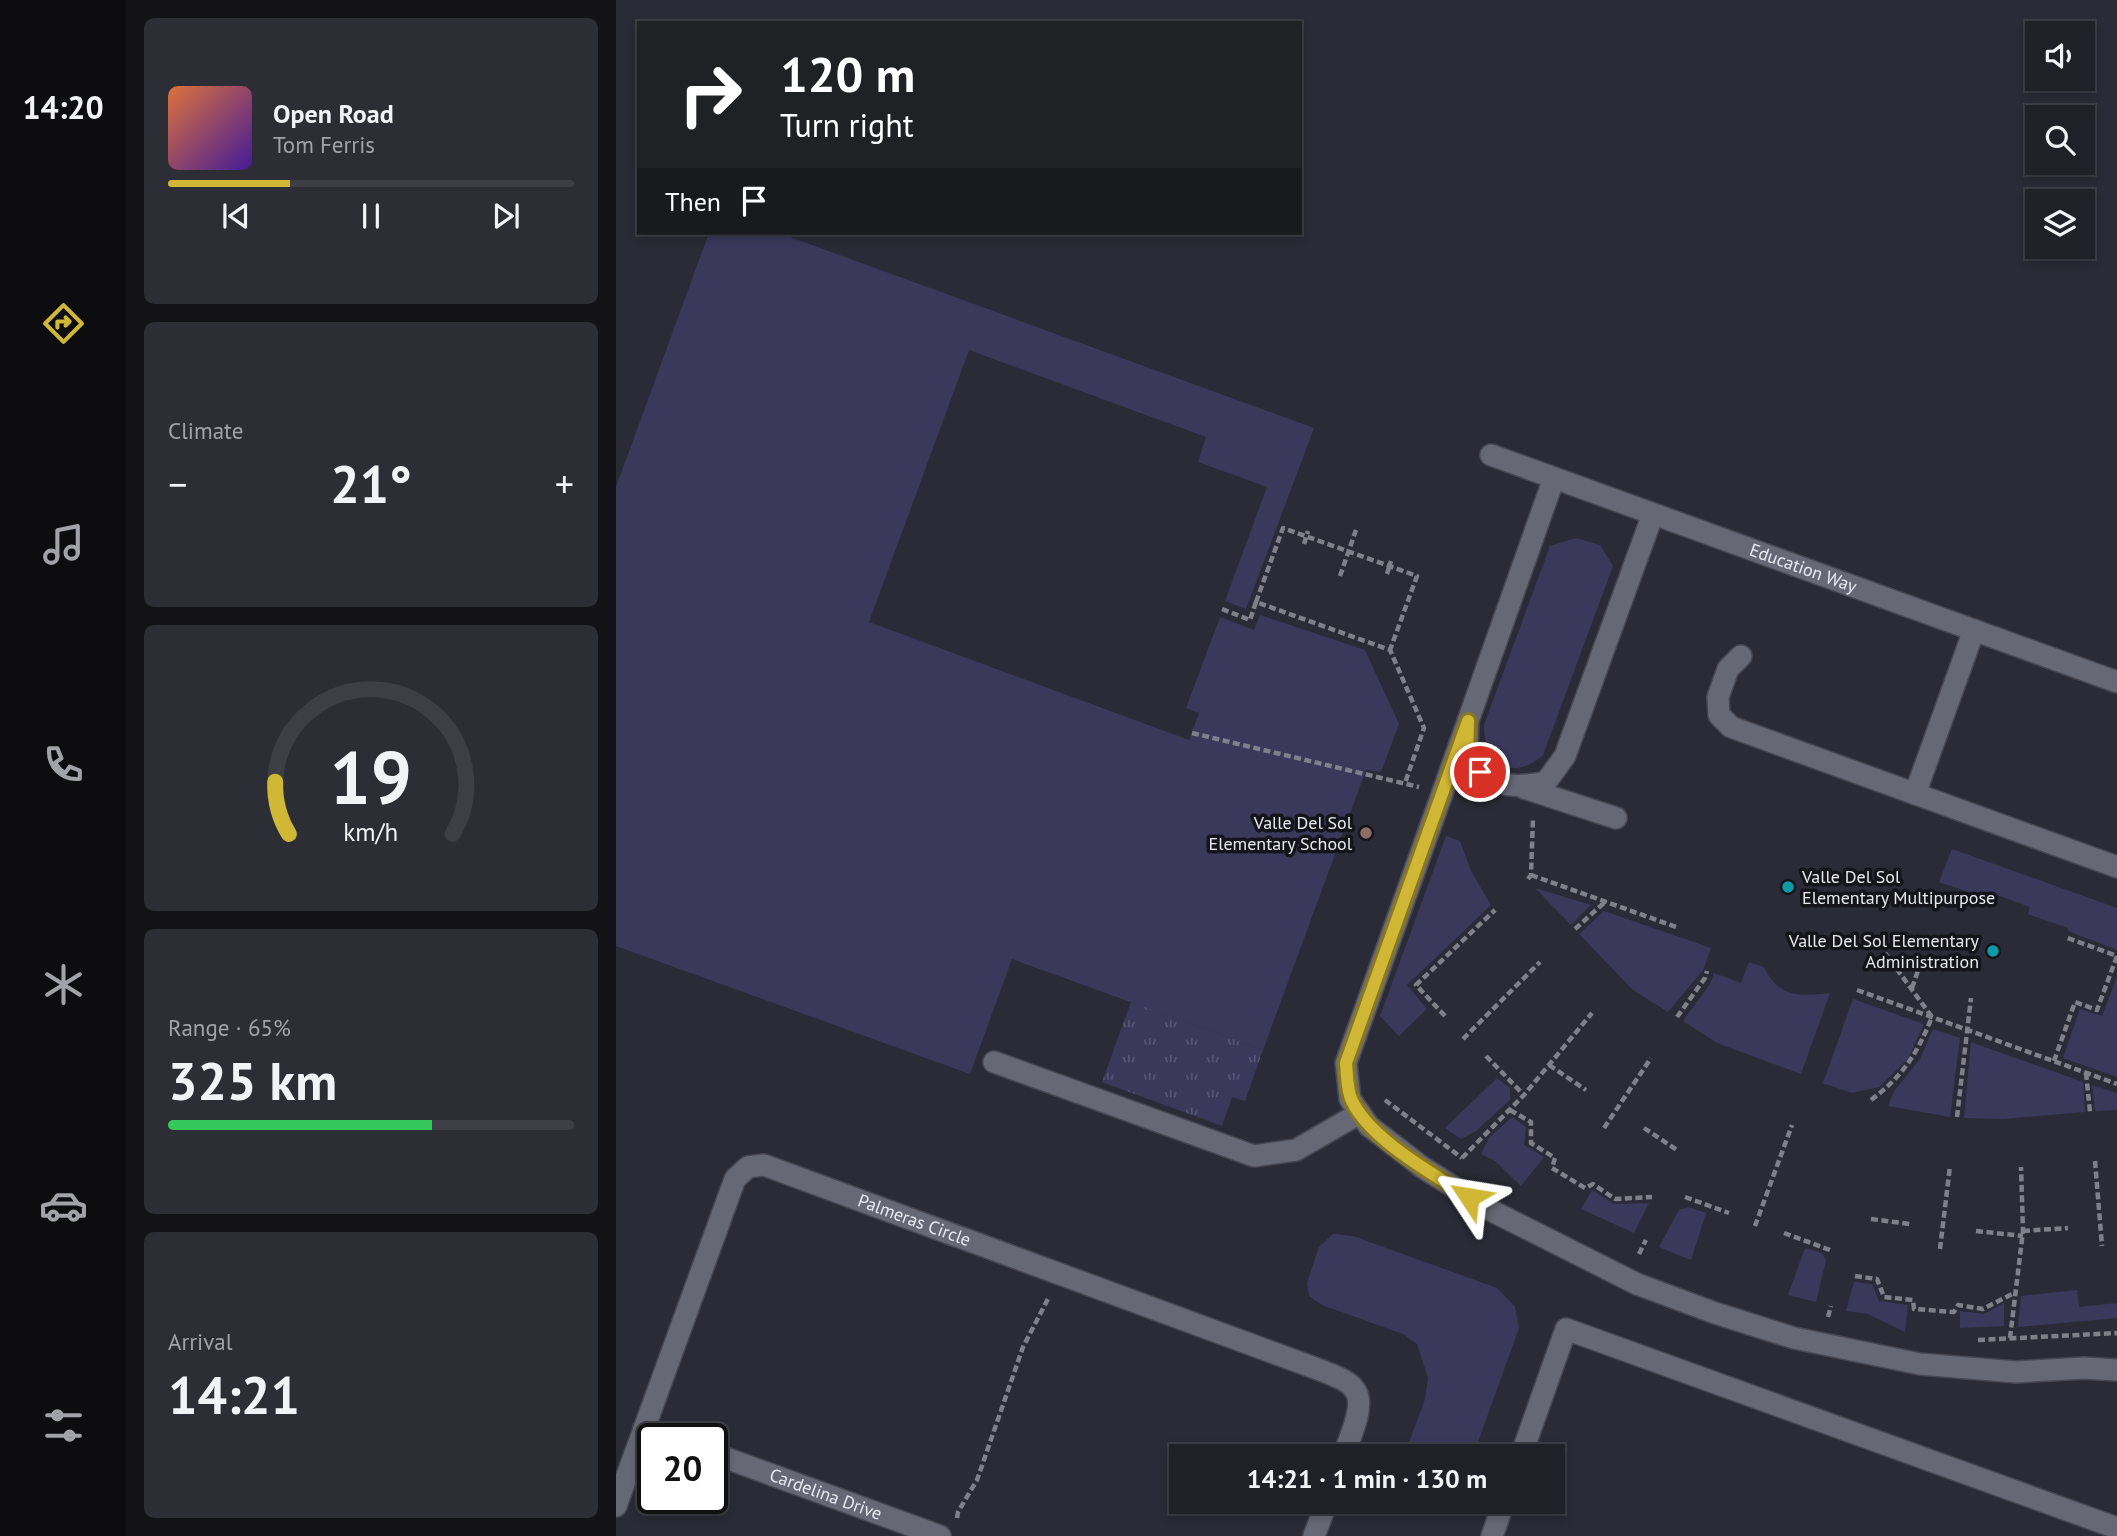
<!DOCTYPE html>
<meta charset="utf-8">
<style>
:root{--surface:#202029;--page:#2d2d35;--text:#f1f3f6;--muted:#a2a3a8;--line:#3d3e46;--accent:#d1b736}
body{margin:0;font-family:"PT Sans",sans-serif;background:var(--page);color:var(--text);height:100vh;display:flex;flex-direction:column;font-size:26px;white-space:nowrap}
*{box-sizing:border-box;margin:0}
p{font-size:23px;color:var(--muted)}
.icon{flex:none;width:38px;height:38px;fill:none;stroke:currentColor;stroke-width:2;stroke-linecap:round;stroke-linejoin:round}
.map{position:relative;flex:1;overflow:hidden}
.drawer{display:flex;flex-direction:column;gap:18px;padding:18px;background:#121217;width:490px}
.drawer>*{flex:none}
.banner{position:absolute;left:21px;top:21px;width:665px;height:214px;border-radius:0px;box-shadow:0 4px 10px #0003,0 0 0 2px var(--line);background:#202124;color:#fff;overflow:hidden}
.controls{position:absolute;left:1409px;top:21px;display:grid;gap:14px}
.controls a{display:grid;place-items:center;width:70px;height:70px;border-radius:0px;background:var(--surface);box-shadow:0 4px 10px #0003,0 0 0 2px var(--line);font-size:35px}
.speed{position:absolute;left:21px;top:1423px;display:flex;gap:14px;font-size:35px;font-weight:700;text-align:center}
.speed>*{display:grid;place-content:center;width:91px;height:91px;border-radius:50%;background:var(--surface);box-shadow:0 4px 10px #0003,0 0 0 2px var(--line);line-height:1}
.speed .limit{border:4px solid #111;border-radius:10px;background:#fff;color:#111}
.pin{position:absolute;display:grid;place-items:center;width:60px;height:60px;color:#fff;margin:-30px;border:4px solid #fff;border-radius:50%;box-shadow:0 2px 7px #0007}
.me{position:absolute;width:77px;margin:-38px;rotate:303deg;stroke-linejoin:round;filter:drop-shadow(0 0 5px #0008)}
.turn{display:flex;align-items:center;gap:24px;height:147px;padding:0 28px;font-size:32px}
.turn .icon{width:91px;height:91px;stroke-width:2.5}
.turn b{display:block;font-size:49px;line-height:60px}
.then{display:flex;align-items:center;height:66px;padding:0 28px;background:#0003;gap:14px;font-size:26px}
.big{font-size:52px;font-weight:700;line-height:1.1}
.drawer .widget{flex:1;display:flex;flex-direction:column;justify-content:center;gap:10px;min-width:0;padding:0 24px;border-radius:10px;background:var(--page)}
.drawer .dial{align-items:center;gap:0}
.dial svg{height:182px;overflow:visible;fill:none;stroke:var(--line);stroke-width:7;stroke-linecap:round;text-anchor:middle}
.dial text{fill:var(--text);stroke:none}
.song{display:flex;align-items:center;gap:21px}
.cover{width:84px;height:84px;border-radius:10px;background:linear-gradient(135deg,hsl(20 70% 55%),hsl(260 70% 35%))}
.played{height:7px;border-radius:4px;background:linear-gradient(90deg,var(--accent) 30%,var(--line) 30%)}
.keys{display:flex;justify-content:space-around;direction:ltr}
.heat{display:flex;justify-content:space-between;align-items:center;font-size:38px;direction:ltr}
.charge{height:10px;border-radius:5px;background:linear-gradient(90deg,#34c759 65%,var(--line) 0)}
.trip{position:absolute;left:553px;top:1444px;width:396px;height:70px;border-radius:0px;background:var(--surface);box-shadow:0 4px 10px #0003,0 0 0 2px var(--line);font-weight:700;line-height:70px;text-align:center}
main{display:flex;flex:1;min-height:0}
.menu{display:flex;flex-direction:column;width:126px;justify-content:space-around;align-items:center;background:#0d0d10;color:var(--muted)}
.menu .icon{width:49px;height:49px}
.menu .active{color:var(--accent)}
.menu b{font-size:32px;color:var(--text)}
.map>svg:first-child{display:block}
</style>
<main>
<nav class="menu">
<b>14:20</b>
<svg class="icon active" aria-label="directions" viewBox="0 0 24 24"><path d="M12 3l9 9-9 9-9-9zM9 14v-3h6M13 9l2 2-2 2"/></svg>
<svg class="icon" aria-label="music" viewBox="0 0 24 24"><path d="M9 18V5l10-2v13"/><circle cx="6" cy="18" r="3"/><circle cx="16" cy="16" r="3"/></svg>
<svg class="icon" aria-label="phone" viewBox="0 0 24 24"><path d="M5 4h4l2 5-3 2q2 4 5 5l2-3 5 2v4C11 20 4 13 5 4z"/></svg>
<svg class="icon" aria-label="climate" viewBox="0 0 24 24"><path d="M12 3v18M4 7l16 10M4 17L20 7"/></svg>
<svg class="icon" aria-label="car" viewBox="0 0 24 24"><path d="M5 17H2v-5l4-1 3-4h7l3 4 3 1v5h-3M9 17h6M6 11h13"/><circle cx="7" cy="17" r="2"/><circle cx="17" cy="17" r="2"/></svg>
<svg class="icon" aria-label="filters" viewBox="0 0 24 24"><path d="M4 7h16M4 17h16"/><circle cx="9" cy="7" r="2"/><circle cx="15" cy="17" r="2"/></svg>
</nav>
<section class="drawer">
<div class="widget">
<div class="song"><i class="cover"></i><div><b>Open Road</b><p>Tom Ferris</p></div></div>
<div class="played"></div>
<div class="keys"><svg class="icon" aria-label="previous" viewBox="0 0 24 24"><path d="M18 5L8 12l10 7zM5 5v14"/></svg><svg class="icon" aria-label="pause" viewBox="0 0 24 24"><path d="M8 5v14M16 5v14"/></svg><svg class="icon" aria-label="next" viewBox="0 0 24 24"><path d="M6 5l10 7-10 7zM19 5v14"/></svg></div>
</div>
<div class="widget"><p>Climate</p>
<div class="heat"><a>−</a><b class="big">21°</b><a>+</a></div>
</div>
<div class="widget dial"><svg viewBox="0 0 100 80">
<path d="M14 69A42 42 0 1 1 86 69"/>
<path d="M14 69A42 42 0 0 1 8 46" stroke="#d1b736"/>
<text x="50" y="56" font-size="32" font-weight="700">19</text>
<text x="50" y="72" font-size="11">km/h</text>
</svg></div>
<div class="widget"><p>Range · 65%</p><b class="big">325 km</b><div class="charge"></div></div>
<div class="widget"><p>Arrival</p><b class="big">14:21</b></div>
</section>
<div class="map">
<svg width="1501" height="1536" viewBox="0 0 1501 1536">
<defs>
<pattern id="park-tufts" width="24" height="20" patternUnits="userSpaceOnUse" patternTransform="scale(1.75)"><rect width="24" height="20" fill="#3a395c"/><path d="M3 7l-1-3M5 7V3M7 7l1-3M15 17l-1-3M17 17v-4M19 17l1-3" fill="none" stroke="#565674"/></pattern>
</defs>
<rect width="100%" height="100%" fill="#2b2b37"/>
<path fill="#3a395c" d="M93,233H163L698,428L630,609L609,601L651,487L582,462L590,437L353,350L253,622L573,740L583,713L570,708L604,617L638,630L644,615L749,650L783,724L765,772L750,770L647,1050L396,959L354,1074L0,946V487Z
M960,538L984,545L997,566L927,755C897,782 867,765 868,725L934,546Z
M830,836L844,841L855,871L875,905L791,985L811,1009L783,1036L764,1016Z
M1336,849L1501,908V950L1452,931V928L1412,914L1414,907L1370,891L1368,897L1323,882Z
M919,888L975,905L955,925Z
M988,911L1095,948L1087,970L1052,1012L1017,990L963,934Z
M1133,962L1148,967C1163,999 1184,996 1214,993L1185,1074L1101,1043L1067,1021L1094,984L1098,973L1125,983Z
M1501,977V1077L1447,1058L1464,1009L1486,1016Z
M1237,999L1308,1024L1292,1059L1263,1087L1236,1093L1207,1083Z
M1317,1029L1344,1038L1334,1117L1272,1106L1278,1091L1304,1059Z
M1355,1042L1467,1082L1469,1112L1387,1119L1348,1118Z
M881,1078L894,1088V1100L860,1131L845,1139L829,1128Z
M1476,1085L1501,1093V1110L1479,1111Z
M896,1117L910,1127L908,1145L928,1157L905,1186L879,1161L865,1154L873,1138Z
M976,1190L998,1204L1033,1203L1018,1233L965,1209Z
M1073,1207L1090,1213L1075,1260L1043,1247L1063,1210Z
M717,1234L737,1236L881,1288L899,1307L903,1328L857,1456H788L809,1399L812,1378L801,1344L787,1334L706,1305L693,1296L691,1283L703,1247Z
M1189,1248L1206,1253L1210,1260L1200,1302L1172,1295Z
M1238,1282L1256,1284L1263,1301L1292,1305L1289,1332L1252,1314L1230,1311Z
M1461,1290L1463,1307L1501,1303V1318L1402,1327L1405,1296Z
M1388,1303V1326L1344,1328V1311L1368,1314Z"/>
<path fill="url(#park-tufts)" d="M515,1002L647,1050L629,1101L616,1097L606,1126L486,1082Z"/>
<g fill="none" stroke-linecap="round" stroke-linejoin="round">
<defs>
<g id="minor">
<path id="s1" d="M875,455L1501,682"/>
<path d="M938,478L852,721L851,756C876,786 893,790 930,782L949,756L1037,514"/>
<path d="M1125,656L1112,669L1102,697L1103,715L1115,727L1501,867"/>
<path d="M852,721L730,1063L734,1099L753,1126L806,1167L876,1211L1021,1284L1099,1313L1178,1338L1304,1364L1400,1372L1468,1368L1501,1370"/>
<path d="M908,788L1000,818"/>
<path d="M1299,794L1358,630"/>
<path d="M378,1062L638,1156L680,1150L744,1113"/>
<path d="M28,1428L56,1438"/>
<path id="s2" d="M96,1453L324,1536"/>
<path d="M905,1456L950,1329L1501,1528"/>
<path id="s3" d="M0,1506L119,1179L132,1167L148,1165L707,1371C718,1376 734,1380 740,1392C749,1407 733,1440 727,1456"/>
<path d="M698,1536L711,1502"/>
<path d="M876,1536L888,1502"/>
</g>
</defs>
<use href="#minor" stroke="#474751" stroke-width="24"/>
<path stroke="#80808a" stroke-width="4.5" stroke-dasharray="7 3.5" stroke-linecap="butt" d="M688,544L692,531
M771,574L775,561
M724,576L740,530
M640,602L667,528L801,576L774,650
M606,609L634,620L640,602L774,650L808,728L789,783
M576,733L803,787
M915,875L1063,928
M912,879L915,875L917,818
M959,929L989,902
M1296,988L1306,959
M1241,990L1501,1084
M829,1016L800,985L879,910
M1061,1017L1089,978L1091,971
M847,1039L924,962
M870,1056L908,1095
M1438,1061L1459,1002L1481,1010L1501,956L1449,937
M933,1065L970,1090
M1470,1073L1474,1112
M769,1100L846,1158
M1255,1100C1287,1076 1301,1054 1316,1017L1269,953
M894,1110L915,1122V1143L939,1158L936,1168L969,1188L977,1184L999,1199L1036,1197
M1341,1117L1355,998
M988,1128L1035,1058
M1028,1128L1061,1150
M846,1158L908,1095L976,1013
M1479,1161L1486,1246
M1069,1197L1113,1213
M1255,1219L1294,1224
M1139,1226L1176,1125
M1360,1231L1407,1236
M1407,1231L1452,1228
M1168,1233L1214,1250
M1324,1249L1334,1166
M1023,1254L1030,1240
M1239,1276L1261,1279L1268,1297L1297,1300L1298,1309L1338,1312L1342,1305L1367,1309L1400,1292
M1212,1317L1215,1306
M1394,1338L1407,1231L1405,1167
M1362,1340L1501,1333
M341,1518L342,1512L361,1480L407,1347L433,1297"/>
<use href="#minor" stroke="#676875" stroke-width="21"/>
</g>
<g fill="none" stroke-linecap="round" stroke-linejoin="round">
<defs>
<path id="route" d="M853,1197C816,1173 755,1140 736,1101C731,1091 731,1075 730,1063L852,721L851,756L864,772"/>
</defs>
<use href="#route" stroke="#887723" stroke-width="18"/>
<use href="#route" stroke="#d1b736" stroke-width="12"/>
</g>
<circle fill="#8d6e63" stroke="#14141a" stroke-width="2.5" cx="750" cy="833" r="7"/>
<g fill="#0f9aa8" stroke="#14141a" stroke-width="2.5">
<circle cx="1172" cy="887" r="7"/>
<circle cx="1377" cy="951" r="7"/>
</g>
<g text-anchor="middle" stroke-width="7" stroke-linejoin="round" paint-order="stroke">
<g font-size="18" fill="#e9e9f1" stroke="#14141a">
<text dy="6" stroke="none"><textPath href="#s1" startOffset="332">Education Way</textPath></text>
<text dy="6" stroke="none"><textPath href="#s3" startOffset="542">Palmeras Circle</textPath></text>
<text dy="6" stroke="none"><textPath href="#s2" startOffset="121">Cardelina Drive</textPath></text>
</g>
<g font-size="18" fill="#e9e9f1" stroke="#14141a" text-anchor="end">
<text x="736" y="829">Valle Del Sol<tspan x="736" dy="21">Elementary School</tspan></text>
<text x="1186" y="883" text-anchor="start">Valle Del Sol<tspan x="1186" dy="21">Elementary Multipurpose</tspan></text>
<text x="1363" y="947">Valle Del Sol Elementary<tspan x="1363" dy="21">Administration</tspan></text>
</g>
</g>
</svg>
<div class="controls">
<a><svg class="icon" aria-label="sound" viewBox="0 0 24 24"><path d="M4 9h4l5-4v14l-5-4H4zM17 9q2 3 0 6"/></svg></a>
<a><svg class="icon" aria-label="search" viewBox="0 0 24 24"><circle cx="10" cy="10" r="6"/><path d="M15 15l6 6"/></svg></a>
<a><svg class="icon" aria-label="layers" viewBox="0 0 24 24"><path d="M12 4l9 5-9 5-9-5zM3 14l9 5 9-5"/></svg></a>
</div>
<div class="speed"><div class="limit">20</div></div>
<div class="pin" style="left:864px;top:772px;background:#d93025"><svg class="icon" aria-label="arrive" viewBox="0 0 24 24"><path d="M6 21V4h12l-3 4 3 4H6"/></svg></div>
<svg class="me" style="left:853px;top:1197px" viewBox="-20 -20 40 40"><path d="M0-17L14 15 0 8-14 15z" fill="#d1b736" stroke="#fff" stroke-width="4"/></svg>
<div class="trip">14:21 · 1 min · 130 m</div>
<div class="banner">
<div class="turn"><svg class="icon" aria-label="right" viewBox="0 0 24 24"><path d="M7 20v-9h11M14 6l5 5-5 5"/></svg><div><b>120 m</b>Turn right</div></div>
<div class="then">Then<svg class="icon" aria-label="arrive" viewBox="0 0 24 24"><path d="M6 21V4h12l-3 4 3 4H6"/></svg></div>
</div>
</div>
</main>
